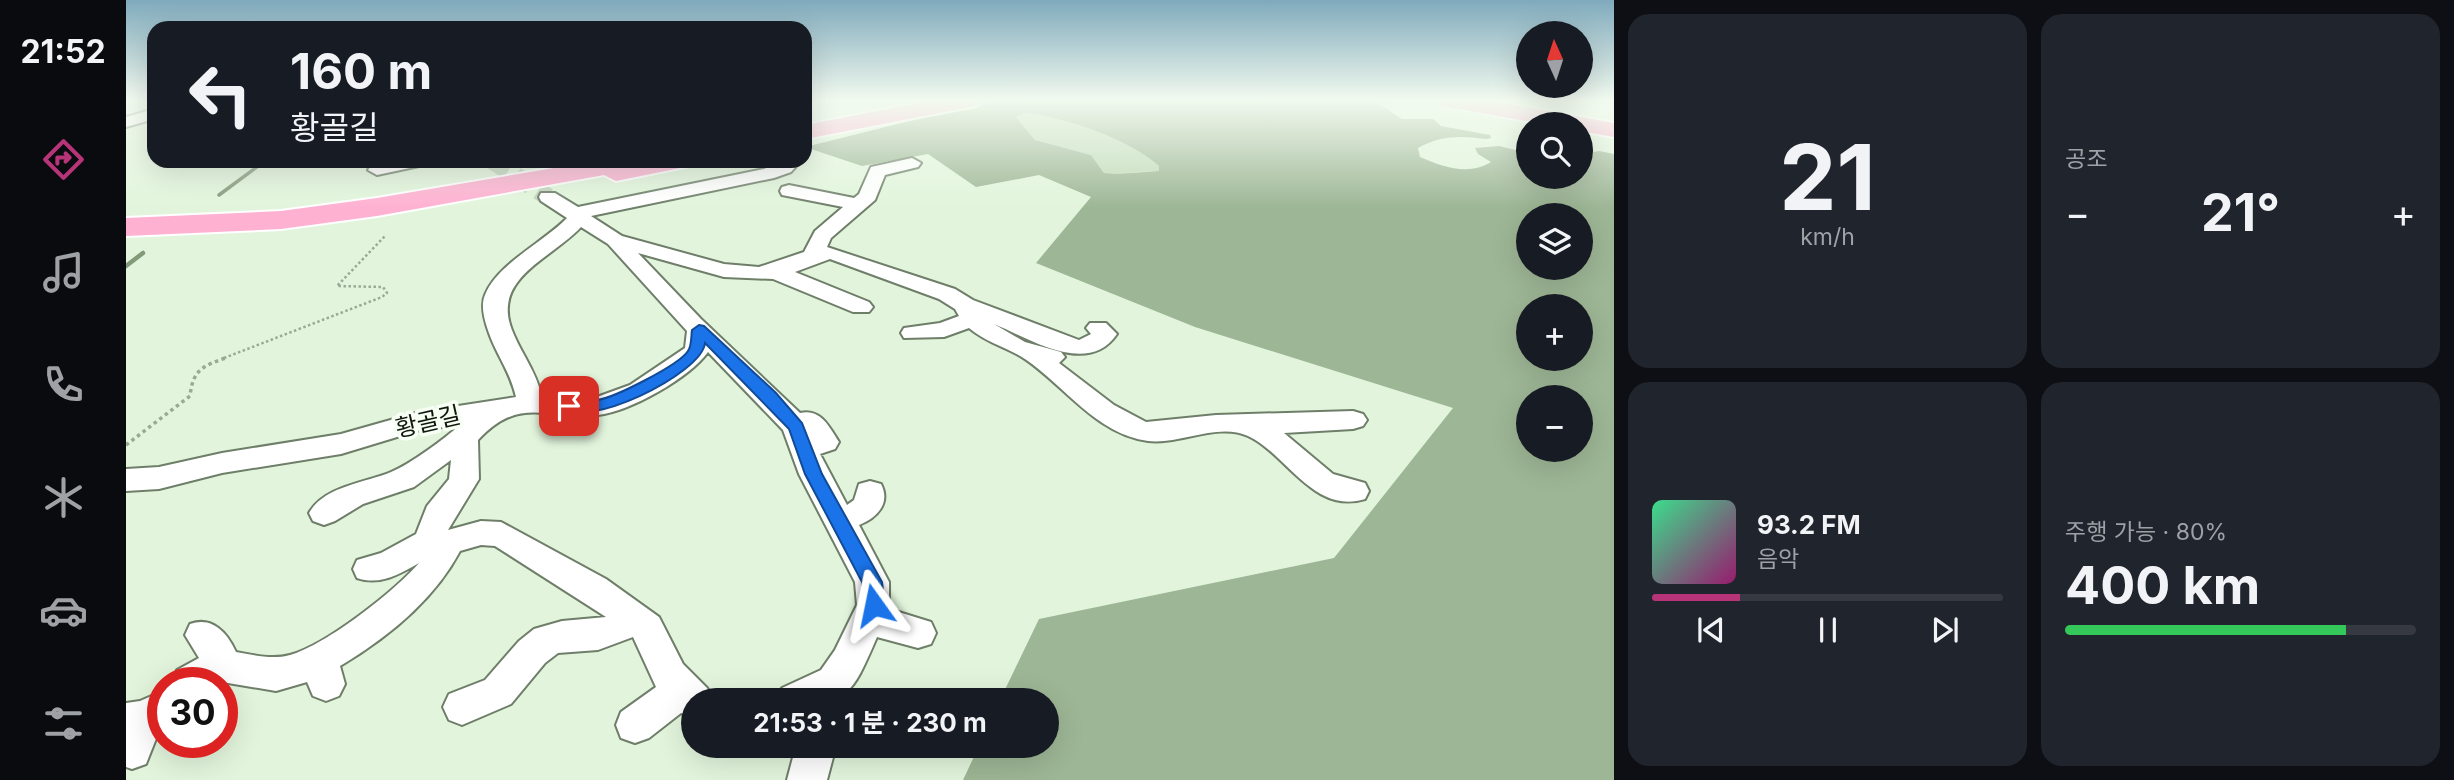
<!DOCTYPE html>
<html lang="ko">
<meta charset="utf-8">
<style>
:root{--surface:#171b24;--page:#20242c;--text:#f1f3f6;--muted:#9ea1a6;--line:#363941;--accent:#b83479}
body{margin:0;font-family:Inter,"Noto Sans KR",sans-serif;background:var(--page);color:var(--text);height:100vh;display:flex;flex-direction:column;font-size:26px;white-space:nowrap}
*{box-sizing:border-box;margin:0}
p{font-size:23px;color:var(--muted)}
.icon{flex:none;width:38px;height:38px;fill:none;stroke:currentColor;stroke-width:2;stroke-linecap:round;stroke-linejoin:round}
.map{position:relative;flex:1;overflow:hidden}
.details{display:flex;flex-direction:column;gap:14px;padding:14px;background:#0d0f14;width:840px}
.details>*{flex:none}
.banner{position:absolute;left:21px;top:21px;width:665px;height:147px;border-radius:21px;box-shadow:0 7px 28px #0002;background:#171b24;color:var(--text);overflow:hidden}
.needle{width:46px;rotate:357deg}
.controls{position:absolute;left:1390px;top:21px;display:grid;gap:14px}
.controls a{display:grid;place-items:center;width:77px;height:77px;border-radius:50%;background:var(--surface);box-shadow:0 7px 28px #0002;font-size:35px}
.speed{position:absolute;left:21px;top:667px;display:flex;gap:14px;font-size:35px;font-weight:700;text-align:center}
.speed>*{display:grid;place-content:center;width:91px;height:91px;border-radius:50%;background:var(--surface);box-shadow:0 7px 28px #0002;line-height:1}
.speed .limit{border:10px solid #d22;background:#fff;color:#111}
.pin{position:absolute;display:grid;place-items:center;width:60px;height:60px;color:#fff;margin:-30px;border-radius:14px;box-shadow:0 4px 10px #0006}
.me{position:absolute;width:77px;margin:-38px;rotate:348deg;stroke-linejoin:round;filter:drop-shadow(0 0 5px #0008)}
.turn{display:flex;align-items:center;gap:24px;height:147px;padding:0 28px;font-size:32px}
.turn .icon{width:91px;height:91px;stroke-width:2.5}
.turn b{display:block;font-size:49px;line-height:60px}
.big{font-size:52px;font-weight:700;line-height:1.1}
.details .card{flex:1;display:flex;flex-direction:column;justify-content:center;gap:10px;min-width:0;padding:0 24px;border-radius:21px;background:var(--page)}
.details .dial{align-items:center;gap:0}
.dial b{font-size:91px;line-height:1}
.song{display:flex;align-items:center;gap:21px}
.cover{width:84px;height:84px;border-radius:10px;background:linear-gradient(135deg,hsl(150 70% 55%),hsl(320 70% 35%))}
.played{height:7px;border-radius:4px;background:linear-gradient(90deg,var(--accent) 25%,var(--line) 25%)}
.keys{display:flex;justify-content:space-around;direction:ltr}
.heat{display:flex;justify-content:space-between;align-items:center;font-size:38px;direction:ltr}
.charge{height:10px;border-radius:5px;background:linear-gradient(90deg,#34c759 80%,var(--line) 0)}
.details .tiles{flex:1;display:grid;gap:14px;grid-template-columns:repeat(2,1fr)}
.trip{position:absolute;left:555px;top:688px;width:378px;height:70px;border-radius:35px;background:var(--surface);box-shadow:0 7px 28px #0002;font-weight:700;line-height:70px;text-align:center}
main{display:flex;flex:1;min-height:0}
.tabs{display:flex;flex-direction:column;width:126px;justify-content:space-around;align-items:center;background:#090b0e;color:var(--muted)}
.tabs .icon{width:49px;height:49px}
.tabs .on{color:var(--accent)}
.tabs b{font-size:32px;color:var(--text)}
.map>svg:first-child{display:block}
</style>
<main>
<nav class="tabs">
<b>21:52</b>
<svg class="icon on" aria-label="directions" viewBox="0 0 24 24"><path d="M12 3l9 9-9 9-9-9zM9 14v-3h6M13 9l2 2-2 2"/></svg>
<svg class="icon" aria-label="music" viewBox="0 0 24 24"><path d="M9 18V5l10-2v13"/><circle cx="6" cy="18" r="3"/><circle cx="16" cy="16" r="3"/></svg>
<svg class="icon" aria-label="phone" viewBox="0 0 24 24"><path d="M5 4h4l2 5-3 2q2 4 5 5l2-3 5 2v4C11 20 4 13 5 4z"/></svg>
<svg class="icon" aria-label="climate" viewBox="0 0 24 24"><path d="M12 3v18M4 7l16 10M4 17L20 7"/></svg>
<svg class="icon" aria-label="car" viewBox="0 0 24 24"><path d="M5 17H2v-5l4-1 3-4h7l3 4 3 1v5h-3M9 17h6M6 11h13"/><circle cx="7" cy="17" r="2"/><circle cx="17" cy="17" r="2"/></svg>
<svg class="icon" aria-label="filters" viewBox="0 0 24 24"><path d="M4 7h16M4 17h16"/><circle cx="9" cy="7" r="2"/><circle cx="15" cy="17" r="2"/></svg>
</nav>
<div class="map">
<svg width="1488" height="780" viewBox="0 0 1488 780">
<rect width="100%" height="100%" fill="#e2f5dc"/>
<path fill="#c2dbba" d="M899,113C939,117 1003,139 1033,166V171C1014,171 997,175 978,173L965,155L909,140L890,117Z"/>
<path fill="#9db695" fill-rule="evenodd" d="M872,99H1270L1253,104L1276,119H1307L1315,126L1364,135L1365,138L1360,139C1334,136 1316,135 1292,148L1294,157C1317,167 1343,176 1365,162L1352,154L1349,148L1373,146L1402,153V177H1454V154L1473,151L1488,154V780H837L853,746H920V700H874L913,619L1208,558L1327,408L1069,327L910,263L965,197L913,175L850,187L802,154L736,166L679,147ZM899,113C939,117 1003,139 1033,166V171C1015,172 996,175 978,173L965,155L909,140L890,117ZM1402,215H1454V268H1402ZM1402,306H1454V359H1402ZM1402,397H1454V450H1402Z"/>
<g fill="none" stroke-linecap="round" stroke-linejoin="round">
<path stroke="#829a7a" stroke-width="3.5" d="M331,161L333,163
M93,195L139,161"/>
<path stroke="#829a7a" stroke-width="4.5" d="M0,266L17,253"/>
<path stroke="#c2d4bd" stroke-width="18" stroke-dasharray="18 9" stroke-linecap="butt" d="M367,161L422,197"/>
<defs>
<path id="minor" d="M28,109V119L0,127V117Z
M786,158L795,163L792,167L759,175L749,200L705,238L701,247L829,289L847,300L953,340L965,334L960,328L964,323H980L991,334C962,377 904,339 868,324L899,342L935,352L939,357L933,363L988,405L1020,422L1090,415L1227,411L1237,414L1241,420L1237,426L1227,429L1158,433L1207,474L1239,483L1243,491L1239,499C1187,515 1161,454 1122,436C1092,422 1053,445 1022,441C970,434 939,386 899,359C881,347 862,344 843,328L818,337L778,338L775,333L778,328L814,323L833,316L829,309L813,299L704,259L669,272L743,302L747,307L743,312H727L647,279L598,277L512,253L575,319L674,413C694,408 703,426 713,442L709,449L694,454L721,505L728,500L733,484L744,481L755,484C765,503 751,518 733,525L763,582V609L805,622L810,633L805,644L792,648L751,637C721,706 723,700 650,700L656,688L695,670L709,650L731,605L729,582L673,474L657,430L582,352C563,378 505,411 472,415C421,421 395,394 352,440L353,479L322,530L355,521L375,522L480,579L533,617L557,664L581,688L587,700H567V717L555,713L523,738L509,743L495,738L490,725L495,712L530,687L507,637L472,650L432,653L419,663L385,704L336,725L323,720L317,707L323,694L359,680L393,641L408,629L436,621L480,617L369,546L355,545L334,551C308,600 261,638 214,666L219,684L213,696L200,701L187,696L181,682L150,691L96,682H46L51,670L73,658L59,635L64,624C86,616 101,632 110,652C128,655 146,660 164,655C200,645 269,591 293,563C274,574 254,586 231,578L227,569L231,560L255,553L290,534L301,506L323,479L325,460L288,487L237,504L209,521L198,525L187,521L183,513C198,486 239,483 265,472C285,464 318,439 334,425L294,430L215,454L96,473L33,489L0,491V469L33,467L96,453L215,434L293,412L390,397C384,371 371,356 363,333C359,322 354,306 359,295C371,264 418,242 441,218L415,201L413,197L415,193H429L452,207L638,169L656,161H675L665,172L648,178L465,216L496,236L598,264L633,267L678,252L689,231L717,207L656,195L654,191L656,187L663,185L728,198L733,194L745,167ZM455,227L482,244L561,331L559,348L504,385L471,397L415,394C410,372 397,356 388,335C362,279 423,261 455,227Z
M268,161H301L298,165L251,175L242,170L245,166Z
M37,691V729L33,731L20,764L6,769L0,767V703L14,701Z
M670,746H710L701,780H661Z"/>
<path id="highway" d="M814,99H861L850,106L679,139V125Z
M1305,99H1354L1488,123V137L1454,131V124H1417L1316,106Z
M469,161H568L564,166L490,181L478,175L251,216L155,229L0,236V218L155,211L251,198Z"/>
</defs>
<use href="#minor" stroke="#6e7e69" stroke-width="4"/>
<use href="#highway" stroke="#fff" stroke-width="4"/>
<path stroke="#9aa995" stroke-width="2.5" stroke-dasharray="2.5 2.5" stroke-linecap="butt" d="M98,358L256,297L261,293L257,287L211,286L259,236"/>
<path stroke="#9aa995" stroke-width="3.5" stroke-dasharray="3.5 3.5" stroke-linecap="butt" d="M0,445L64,396C67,368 78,366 102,357"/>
<use href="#minor" fill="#fff" fill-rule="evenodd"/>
<use href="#highway" fill="#ffb1d2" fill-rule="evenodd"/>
</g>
<linearGradient id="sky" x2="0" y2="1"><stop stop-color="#7faabc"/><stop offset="0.48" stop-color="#f2faef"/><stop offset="1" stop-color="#f2faef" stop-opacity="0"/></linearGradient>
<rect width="1488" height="208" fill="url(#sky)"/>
<path fill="#1a73e8" stroke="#114b97" stroke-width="2" d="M573,325L578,326L650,393L676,423L696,474L756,582L759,605L756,611L748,614L741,611L736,582L679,474L663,429L579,343C576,374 457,432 435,406C443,396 459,402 471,400C488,398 553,365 562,351C566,345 565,336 566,330Z"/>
<g text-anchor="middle" stroke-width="7" stroke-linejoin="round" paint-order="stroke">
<g font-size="24" fill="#10160e" stroke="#f7fef4">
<text transform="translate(302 422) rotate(-13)" y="8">황골길</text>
</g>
</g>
</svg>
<div class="controls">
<a><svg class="needle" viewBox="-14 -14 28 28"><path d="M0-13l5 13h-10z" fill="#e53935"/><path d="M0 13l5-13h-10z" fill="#9ea1a6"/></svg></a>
<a><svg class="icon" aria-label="search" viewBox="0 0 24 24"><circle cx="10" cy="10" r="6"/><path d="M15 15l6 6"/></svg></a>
<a><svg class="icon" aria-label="layers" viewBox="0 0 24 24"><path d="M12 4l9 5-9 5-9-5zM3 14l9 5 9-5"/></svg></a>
<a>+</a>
<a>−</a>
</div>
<div class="speed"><div class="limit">30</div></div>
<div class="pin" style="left:443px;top:406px;background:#d93025"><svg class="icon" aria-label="arrive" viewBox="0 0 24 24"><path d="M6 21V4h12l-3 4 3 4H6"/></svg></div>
<svg class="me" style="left:748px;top:605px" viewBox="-20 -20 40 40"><path d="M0-17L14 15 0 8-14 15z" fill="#1a73e8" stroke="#fff" stroke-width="4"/></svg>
<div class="trip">21:53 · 1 분 · 230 m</div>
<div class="banner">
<div class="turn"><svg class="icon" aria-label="left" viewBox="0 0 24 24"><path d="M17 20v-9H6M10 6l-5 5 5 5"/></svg><div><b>160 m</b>황골길</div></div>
</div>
</div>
<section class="details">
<div class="tiles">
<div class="card dial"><b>21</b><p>km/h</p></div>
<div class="card"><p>공조</p>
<div class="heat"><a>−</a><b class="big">21°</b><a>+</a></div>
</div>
<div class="card">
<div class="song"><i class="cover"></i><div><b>93.2 FM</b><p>음악</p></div></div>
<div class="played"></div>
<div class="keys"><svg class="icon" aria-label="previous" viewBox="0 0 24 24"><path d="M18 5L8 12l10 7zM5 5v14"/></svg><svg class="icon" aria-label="pause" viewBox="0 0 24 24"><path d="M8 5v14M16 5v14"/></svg><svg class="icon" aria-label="next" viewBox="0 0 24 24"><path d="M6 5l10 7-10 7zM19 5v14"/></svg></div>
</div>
<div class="card"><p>주행 가능 · 80%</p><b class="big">400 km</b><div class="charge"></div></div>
</div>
</section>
</main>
